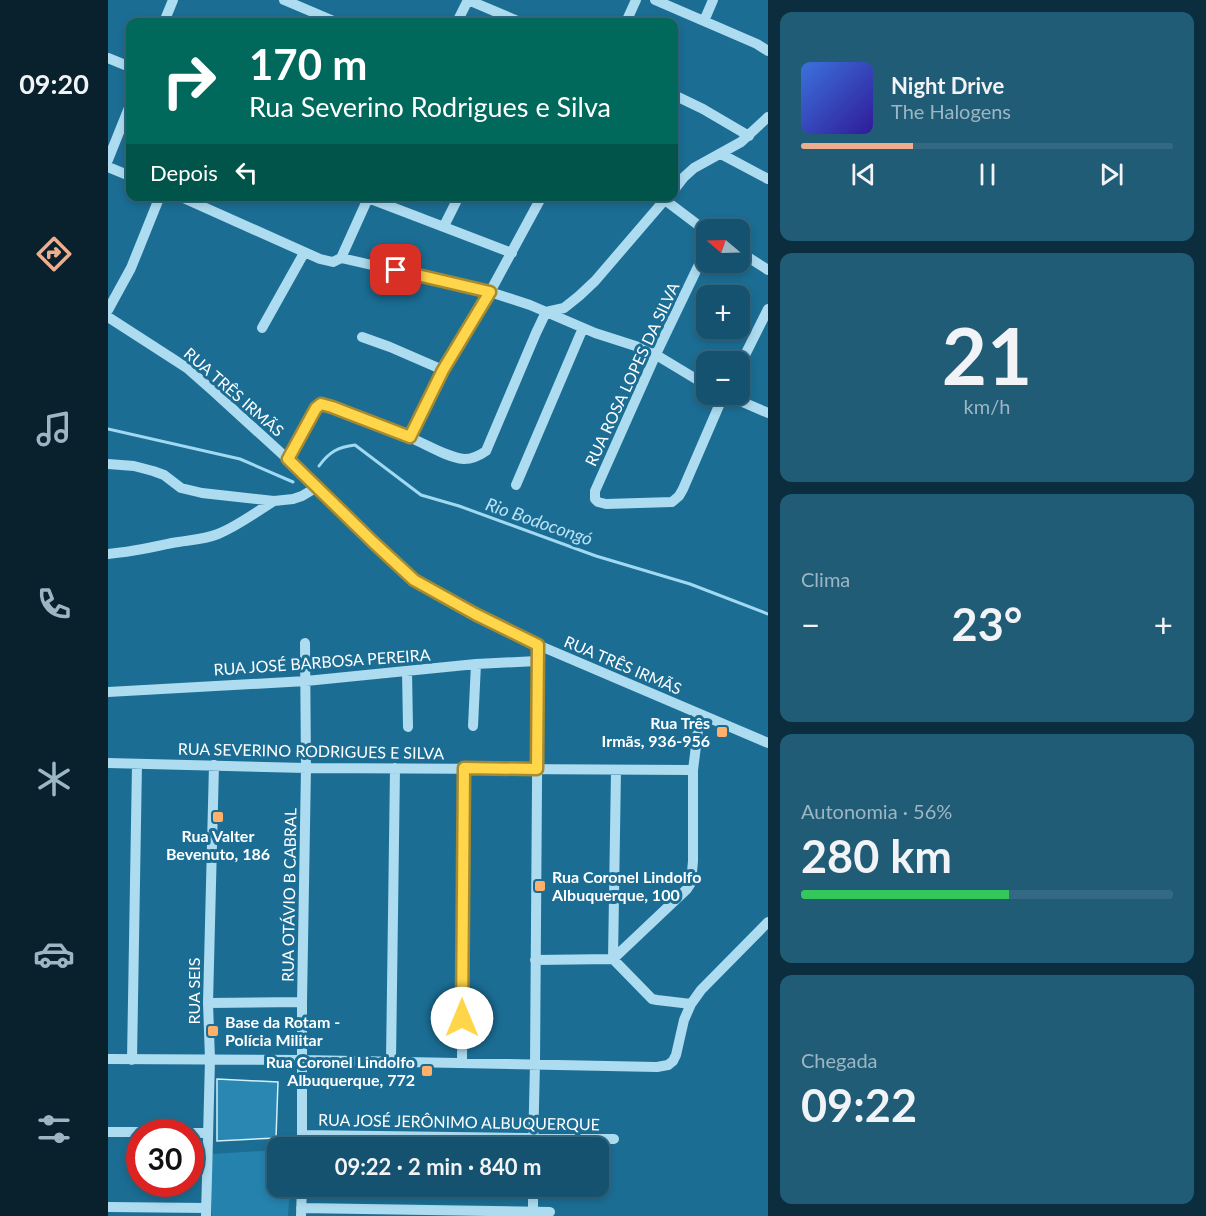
<!DOCTYPE html>
<html lang="pt">
<meta charset="utf-8">
<style>
:root{--surface:#14526f;--page:#215c77;--text:#f1f3f6;--muted:#9db6c3;--line:#336982;--accent:#eead8d}
body{margin:0;font-family:Lato,sans-serif;background:var(--page);color:var(--text);height:100vh;display:flex;flex-direction:column;font-size:22px;white-space:nowrap}
*{box-sizing:border-box;margin:0}
p{font-size:20px;color:var(--muted)}
.icon{flex:none;width:33px;height:33px;fill:none;stroke:currentColor;stroke-width:2;stroke-linecap:round;stroke-linejoin:round}
.map{position:relative;flex:1;overflow:hidden}
.details{display:flex;flex-direction:column;gap:12px;padding:12px;background:#0b2d3d;width:438px}
.details>*{flex:none}
.guide{position:absolute;left:18px;top:18px;width:552px;height:183px;border-radius:12px;box-shadow:0 3px 9px #0003,0 0 0 2px var(--line);background:#00695c;color:#fff;overflow:hidden}
.needle{width:39px;rotate:289deg}
.fabs{position:absolute;left:588px;top:219px;display:grid;gap:12px}
.fabs a{display:grid;place-items:center;width:54px;height:54px;border-radius:12px;background:var(--surface);box-shadow:0 3px 9px #0003,0 0 0 2px var(--line);font-size:30px}
.speed{position:absolute;left:18px;top:1119px;display:flex;gap:12px;font-size:30px;font-weight:700;text-align:center}
.speed>*{display:grid;place-content:center;width:78px;height:78px;border-radius:50%;background:var(--surface);box-shadow:0 3px 9px #0003,0 0 0 2px var(--line);line-height:1}
.speed .limit{border:9px solid #d22;background:#fff;color:#111}
.pin{position:absolute;display:grid;place-items:center;width:51px;height:51px;color:#fff;margin:-26px;border-radius:12px;box-shadow:0 3px 9px #0006}
.me{position:absolute;width:66px;margin:-33px;rotate:0deg;stroke-linejoin:round;filter:drop-shadow(0 0 4px #0008)}
.turn{display:flex;align-items:center;gap:21px;height:126px;padding:0 24px;font-size:27px}
.turn .icon{width:78px;height:78px;stroke-width:2.5}
.turn b{display:block;font-size:42px;line-height:51px}
.then{display:flex;align-items:center;height:57px;padding:0 24px;background:#0003;gap:12px;font-size:22px}
.big{font-size:45px;font-weight:700;line-height:1.1}
.details .tile{flex:1;display:flex;flex-direction:column;justify-content:center;gap:9px;min-width:0;padding:0 21px;border-radius:12px;background:var(--page)}
.details .dial{align-items:center;gap:0}
.dial b{font-size:78px;line-height:1}
.song{display:flex;align-items:center;gap:18px}
.cover{width:72px;height:72px;border-radius:9px;background:linear-gradient(135deg,hsl(220 70% 55%),hsl(250 70% 35%))}
.played{height:6px;border-radius:3px;background:linear-gradient(90deg,var(--accent) 30%,var(--line) 30%)}
.keys{display:flex;justify-content:space-around;direction:ltr}
.heat{display:flex;justify-content:space-between;align-items:center;font-size:33px;direction:ltr}
.charge{height:9px;border-radius:4px;background:linear-gradient(90deg,#34c759 56%,var(--line) 0)}
.trip{position:absolute;left:159px;top:1137px;width:342px;height:60px;border-radius:12px;background:var(--surface);box-shadow:0 3px 9px #0003,0 0 0 2px var(--line);font-weight:700;line-height:60px;text-align:center}
main{display:flex;flex:1;min-height:0}
.menu{display:flex;flex-direction:column;width:108px;justify-content:space-around;align-items:center;background:#08212c;color:var(--muted)}
.menu .icon{width:42px;height:42px}
.menu .current{color:var(--accent)}
.menu b{font-size:27px;color:var(--text)}
.map>svg:first-child{display:block}
</style>
<main>
<nav class="menu">
<b>09:20</b>
<svg class="icon current" aria-label="directions" viewBox="0 0 24 24"><path d="M12 3l9 9-9 9-9-9zM9 14v-3h6M13 9l2 2-2 2"/></svg>
<svg class="icon" aria-label="music" viewBox="0 0 24 24"><path d="M9 18V5l10-2v13"/><circle cx="6" cy="18" r="3"/><circle cx="16" cy="16" r="3"/></svg>
<svg class="icon" aria-label="phone" viewBox="0 0 24 24"><path d="M5 4h4l2 5-3 2q2 4 5 5l2-3 5 2v4C11 20 4 13 5 4z"/></svg>
<svg class="icon" aria-label="climate" viewBox="0 0 24 24"><path d="M12 3v18M4 7l16 10M4 17L20 7"/></svg>
<svg class="icon" aria-label="car" viewBox="0 0 24 24"><path d="M5 17H2v-5l4-1 3-4h7l3 4 3 1v5h-3M9 17h6M6 11h13"/><circle cx="7" cy="17" r="2"/><circle cx="17" cy="17" r="2"/></svg>
<svg class="icon" aria-label="filters" viewBox="0 0 24 24"><path d="M4 7h16M4 17h16"/><circle cx="9" cy="7" r="2"/><circle cx="15" cy="17" r="2"/></svg>
</nav>
<div class="map">
<svg width="660" height="1216" viewBox="0 0 660 1216">
<rect width="100%" height="100%" fill="#1b6d94"/>
<path fill="#2482ad" d="M169,1150L170,1186L182,1187L180,1216H104L103,1154Z"/>
<g fill="none" stroke-linecap="round" stroke-linejoin="round">
<path stroke="#a0d9f1" stroke-width="3" d="M0,429L132,459L185,482
M211,466C221,452 230,447 247,445L313,495L351,506L488,556L582,584L660,614"/>
</g>
<path fill="#2a87b2" stroke="#d3effb" stroke-width="1.5" d="M109,1079L170,1082L168,1138L109,1141Z"/>
<g fill="none" stroke-linecap="round" stroke-linejoin="round">
<path stroke="#addbef" stroke-width="10" d="M176,0L228,22
M360,0L412,22
M547,0L649,44L660,51
M596,21L605,0
M56,22L65,0
M349,22L360,0
M518,22L528,0
M0,58L22,67
M566,95L595,109L641,136
M613,154L660,179
M0,160L22,105
M0,167L22,176
M566,190L576,177L586,168L633,142L660,117
M71,196L212,259L225,262L233,258L382,292L422,305L487,333L540,350L598,385
M255,196L404,253
M553,197L598,231
M336,226L351,196
M598,250L548,354L487,491V499L490,502L498,504L564,502L571,496L575,489L616,394
M632,252L660,270
M233,258L261,196
M0,310L23,268L52,196
M0,317L79,368L104,390L207,484L265,542L306,580L367,614L430,645L660,743
M154,328L196,253
M254,337L282,347L335,370
M632,365L660,309
M616,394L660,413
M302,437L335,370L382,292L434,196
M180,459L208,408L213,404L224,407C250,417 277,427 303,438C320,445 338,457 356,459C365,459 371,456 378,451L428,333L438,312L456,308L471,296L487,281L560,196
M0,464L26,466L45,471L56,475L73,488L94,493L166,501L185,499L194,496L209,487
M408,485L475,328
M0,554C24,552 41,548 64,543C80,540 95,540 110,534C130,526 148,512 166,501
M299,671L300,727
M0,692L198,681L368,664L429,661
M365,726L368,664
M0,763L198,768L585,770
M508,770L505,959L544,999L549,1000L583,1004
M427,960L505,959L579,889L583,883L585,861V770L592,714
M100,1003L194,1002
M0,1059L194,1060L549,1067L560,1065L565,1061L568,1055L576,1020L583,1004L593,990L660,922
M24,1060L29,764
M283,1061L287,768
M354,1063L356,768
M0,1132H42
M82,1133H99
M194,1135L506,1139
M194,1148V1002L198,768L197,643
M425,1148L427,1064L430,645
M0,1207L98,1208
M193,1208L442,1212
M425,1212V1186
M98,1216L102,1059L100,1003L106,765
M193,1216L194,1186"/>
</g>
<g fill="none" stroke-linecap="round" stroke-linejoin="round">
<defs>
<path id="route" d="M288,270L382,292L335,370L302,437L224,407L213,404L208,408L180,459L265,542L306,580L367,614L430,645L429,769L356,768L354,1018"/>
</defs>
<use href="#route" stroke="#a68a30" stroke-width="15"/>
<use href="#route" stroke="#ffd54a" stroke-width="10"/>
</g>
<g fill="#ffb16b" stroke="#1b6d94" stroke-width="2">
<rect x="608" y="726" width="12" height="12" rx="3"/>
<rect x="104" y="811" width="12" height="12" rx="3"/>
<rect x="426" y="880" width="12" height="12" rx="3"/>
<rect x="99" y="1025" width="12" height="12" rx="3"/>
<rect x="313" y="1065" width="12" height="12" rx="3"/>
</g>
<g text-anchor="middle" stroke-width="6" stroke-linejoin="round" paint-order="stroke">
<g font-size="16" fill="#fff" stroke="#1b6d94">
<text transform="translate(524 374) rotate(-65)" y="6">RUA ROSA LOPES DA SILVA</text>
<text transform="translate(126 392) rotate(41)" y="6">RUA TRÊS IRMÃS</text>
<text transform="translate(214 662) rotate(-4)" y="6">RUA JOSÉ BARBOSA PEREIRA</text>
<text transform="translate(515 665) rotate(23)" y="6">RUA TRÊS IRMÃS</text>
<text transform="translate(203 751) rotate(1)" y="6">RUA SEVERINO RODRIGUES E SILVA</text>
<text transform="translate(181 895) rotate(-89)" y="6">RUA OTÁVIO B CABRAL</text>
<text transform="translate(86 991) rotate(-90)" y="6">RUA SEIS</text>
<text transform="translate(351 1122) rotate(1)" y="6">RUA JOSÉ JERÔNIMO ALBUQUERQUE</text>
</g>
<g font-size="16" font-weight="bold" fill="#fff" stroke="#1b6d94" text-anchor="end">
<text x="602" y="729">Rua Três<tspan x="602" dy="18">Irmãs, 936-956</tspan></text>
<text x="110" y="842" text-anchor="middle">Rua Valter<tspan x="110" dy="18">Bevenuto, 186</tspan></text>
<text x="444" y="883" text-anchor="start">Rua Coronel Lindolfo<tspan x="444" dy="18">Albuquerque, 100</tspan></text>
<text x="117" y="1028" text-anchor="start">Base da Rotam -<tspan x="117" dy="18">Polícia Militar</tspan></text>
<text x="307" y="1068">Rua Coronel Lindolfo<tspan x="307" dy="18">Albuquerque, 772</tspan></text>
</g>
<g font-size="18" font-style="italic" fill="#b9e3f6" stroke="#1b6d94">
<text transform="translate(431 522) rotate(19)" y="6">Rio Bodocongó</text>
</g>
</g>
</svg>
<div class="fabs">
<a><svg class="needle" viewBox="-14 -14 28 28"><path d="M0-13l5 13h-10z" fill="#e53935"/><path d="M0 13l5-13h-10z" fill="#9db6c3"/></svg></a>
<a>+</a>
<a>−</a>
</div>
<div class="speed"><div class="limit">30</div></div>
<div class="pin" style="left:288px;top:270px;background:#d93025"><svg class="icon" aria-label="arrive" viewBox="0 0 24 24"><path d="M6 21V4h12l-3 4 3 4H6"/></svg></div>
<svg class="me" style="left:354px;top:1018px" viewBox="-20 -20 40 40"><circle r="19" fill="#fff"/><path d="M0-13L10 11 0 6-10 11z" fill="#ffd54a"/></svg>
<div class="trip">09:22 · 2 min · 840 m</div>
<div class="guide">
<div class="turn"><svg class="icon" aria-label="right" viewBox="0 0 24 24"><path d="M7 20v-9h11M14 6l5 5-5 5"/></svg><div><b>170 m</b>Rua Severino Rodrigues e Silva</div></div>
<div class="then">Depois<svg class="icon" aria-label="left" viewBox="0 0 24 24"><path d="M17 20v-9H6M10 6l-5 5 5 5"/></svg></div>
</div>
</div>
<section class="details">
<div class="tile">
<div class="song"><i class="cover"></i><div><b>Night Drive</b><p>The Halogens</p></div></div>
<div class="played"></div>
<div class="keys"><svg class="icon" aria-label="previous" viewBox="0 0 24 24"><path d="M18 5L8 12l10 7zM5 5v14"/></svg><svg class="icon" aria-label="pause" viewBox="0 0 24 24"><path d="M8 5v14M16 5v14"/></svg><svg class="icon" aria-label="next" viewBox="0 0 24 24"><path d="M6 5l10 7-10 7zM19 5v14"/></svg></div>
</div>
<div class="tile dial"><b>21</b><p>km/h</p></div>
<div class="tile"><p>Clima</p>
<div class="heat"><a>−</a><b class="big">23°</b><a>+</a></div>
</div>
<div class="tile"><p>Autonomia · 56%</p><b class="big">280 km</b><div class="charge"></div></div>
<div class="tile"><p>Chegada</p><b class="big">09:22</b></div>
</section>
</main>
